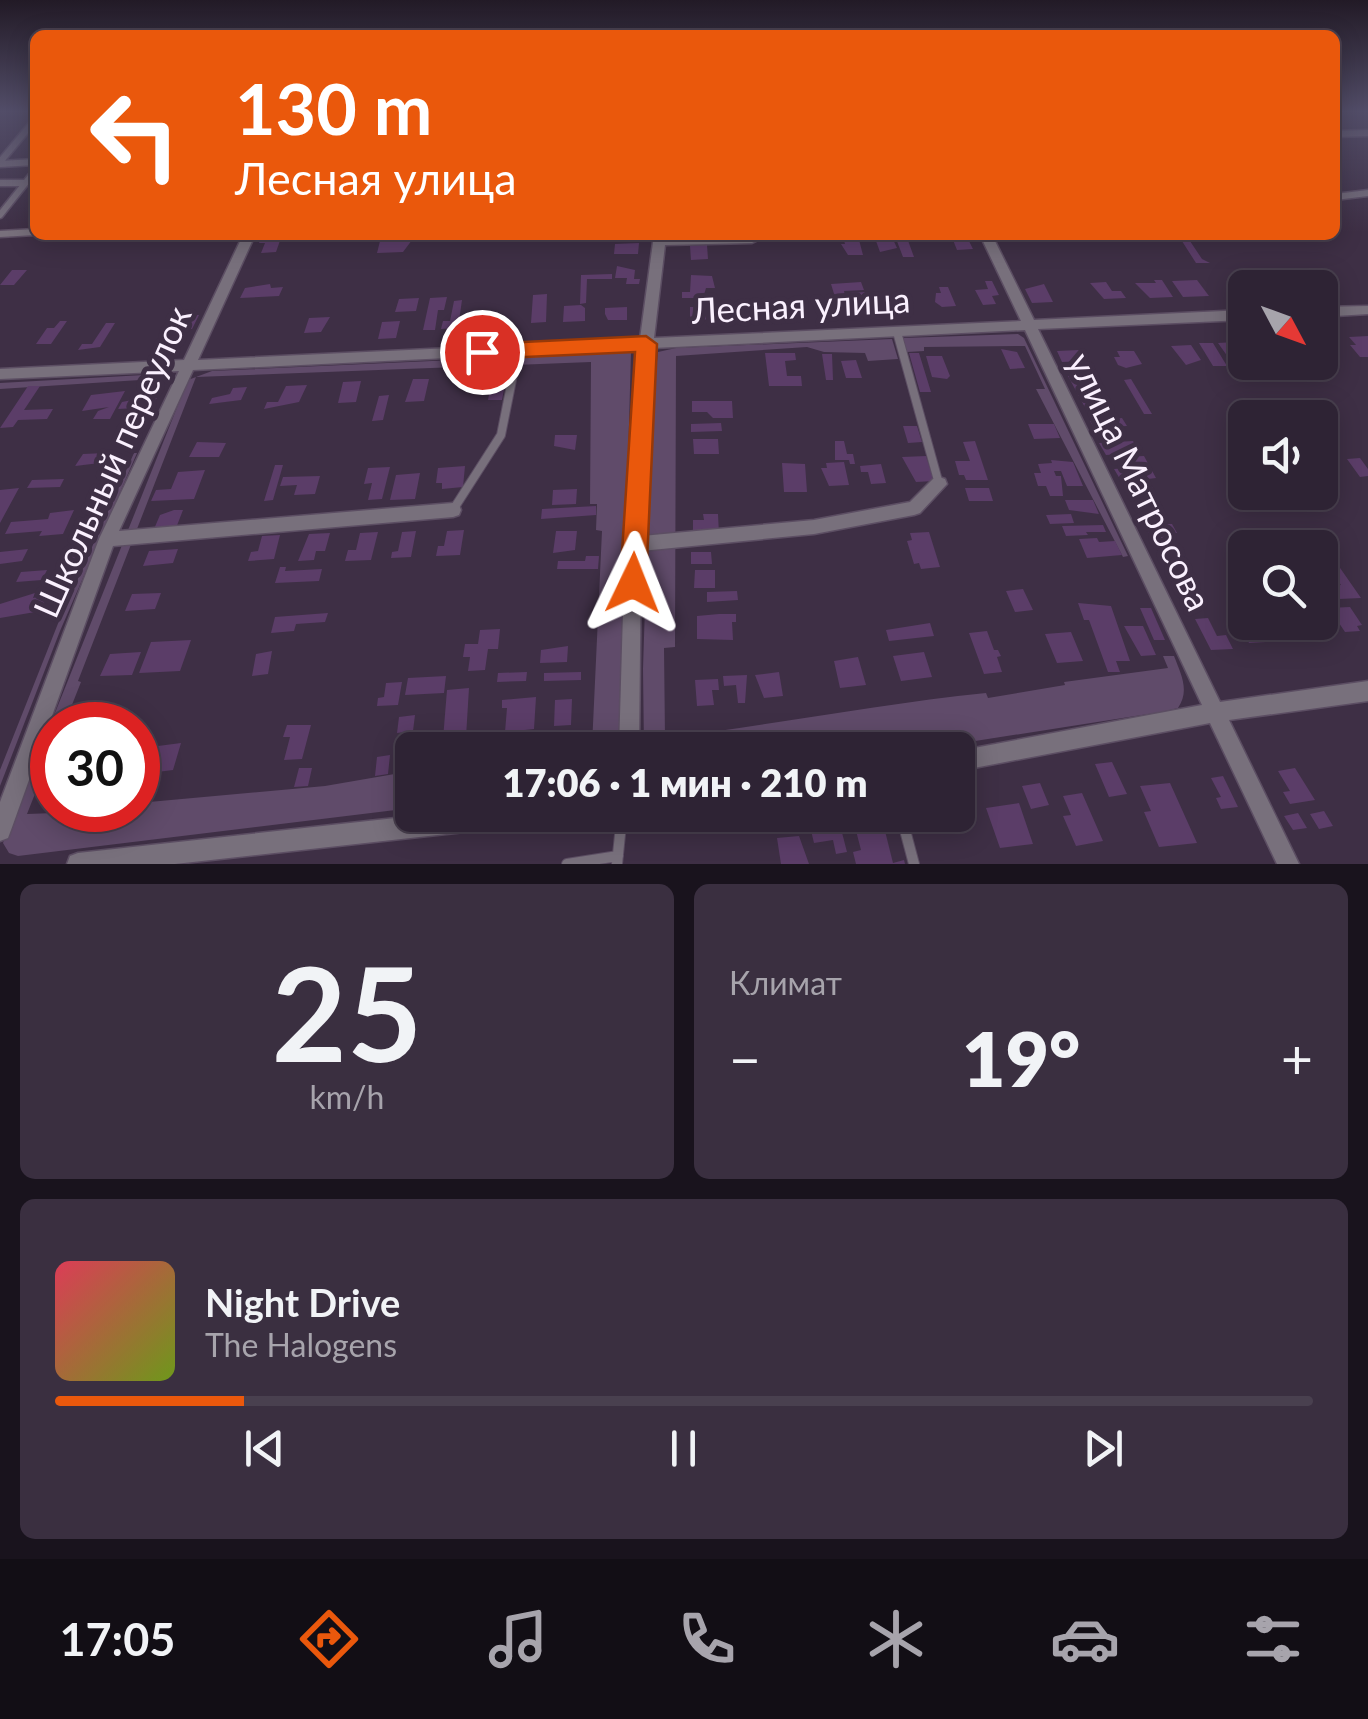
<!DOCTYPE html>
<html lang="ru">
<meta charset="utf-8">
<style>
:root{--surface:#2e2334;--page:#3a2f40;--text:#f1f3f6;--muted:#a7a4ac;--line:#49404f;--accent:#ea580c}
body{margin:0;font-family:Lato,sans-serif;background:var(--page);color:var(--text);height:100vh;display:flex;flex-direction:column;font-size:38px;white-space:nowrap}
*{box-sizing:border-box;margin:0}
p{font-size:32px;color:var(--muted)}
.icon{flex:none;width:55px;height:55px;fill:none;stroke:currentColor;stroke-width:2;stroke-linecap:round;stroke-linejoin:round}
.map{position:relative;height:864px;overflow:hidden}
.drawer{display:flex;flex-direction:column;gap:20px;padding:20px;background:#19131d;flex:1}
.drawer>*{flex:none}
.guide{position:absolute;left:30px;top:30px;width:1310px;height:210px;border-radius:15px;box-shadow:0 5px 25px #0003,0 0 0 2px var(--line);background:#ea580c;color:#fff;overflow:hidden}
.needle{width:65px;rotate:131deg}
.controls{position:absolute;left:1228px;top:270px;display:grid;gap:20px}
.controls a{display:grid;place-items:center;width:110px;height:110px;border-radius:15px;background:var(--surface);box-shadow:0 5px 25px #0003,0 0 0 2px var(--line);font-size:50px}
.speed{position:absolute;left:30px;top:702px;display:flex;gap:20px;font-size:50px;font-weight:700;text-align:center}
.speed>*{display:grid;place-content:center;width:130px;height:130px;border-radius:50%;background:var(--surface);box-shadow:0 5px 25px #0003,0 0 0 2px var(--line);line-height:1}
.speed .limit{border:15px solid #d22;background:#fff;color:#111}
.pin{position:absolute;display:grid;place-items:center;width:85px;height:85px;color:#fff;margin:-42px;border:5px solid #fff;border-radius:50%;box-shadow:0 2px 10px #0007}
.me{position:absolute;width:110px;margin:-55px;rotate:2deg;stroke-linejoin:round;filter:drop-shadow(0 0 8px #0008)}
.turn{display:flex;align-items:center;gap:35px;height:210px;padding:0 40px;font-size:45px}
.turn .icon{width:130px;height:130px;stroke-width:2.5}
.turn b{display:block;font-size:70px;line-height:85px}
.big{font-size:75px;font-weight:800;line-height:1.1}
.drawer .tile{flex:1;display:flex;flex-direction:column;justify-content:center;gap:15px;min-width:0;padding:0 35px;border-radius:15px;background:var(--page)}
.drawer .dial{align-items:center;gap:0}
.dial b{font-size:130px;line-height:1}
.song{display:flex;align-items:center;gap:30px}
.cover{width:120px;height:120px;border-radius:15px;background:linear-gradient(135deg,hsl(350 70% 55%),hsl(80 70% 35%))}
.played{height:10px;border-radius:5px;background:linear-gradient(90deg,var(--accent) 15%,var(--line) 15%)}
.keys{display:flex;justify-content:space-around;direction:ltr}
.heat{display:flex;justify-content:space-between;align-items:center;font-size:55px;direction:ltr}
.drawer .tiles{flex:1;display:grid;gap:20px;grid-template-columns:1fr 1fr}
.tile:last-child{grid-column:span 2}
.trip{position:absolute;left:395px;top:732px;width:580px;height:100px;border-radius:15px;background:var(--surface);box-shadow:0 5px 25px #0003,0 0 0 2px var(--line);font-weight:800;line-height:100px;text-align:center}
.tab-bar{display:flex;height:160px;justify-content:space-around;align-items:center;background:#120e15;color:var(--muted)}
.tab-bar .icon{width:70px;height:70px}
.tab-bar .selected{color:var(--accent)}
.tab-bar b{font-size:45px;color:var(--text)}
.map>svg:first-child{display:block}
</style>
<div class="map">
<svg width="1368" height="864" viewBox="0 0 1368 864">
<rect width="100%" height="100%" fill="#3e2f45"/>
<path fill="#604b6a" d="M1018,334L1024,338L1128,556L1123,557L1036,389H1045L1025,346L924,347V351L907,352L903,338Z
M892,339L898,359L868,361L865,353L824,352L807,347L676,356L675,647L664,648L665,738C773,725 878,704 986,693L988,698L1065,685L1064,682L1168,668L1163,656H1174C1181,674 1190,691 1178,708L1161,712L918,750H644L643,669L651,419L658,352L676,348Z
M631,352L620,750H562L592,746L602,531L596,530L597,504H590L591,362L196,377L78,681L81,682L64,725H52V751L27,814L138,810V803L325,786L412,771V808L18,856L9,853L3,843L188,380L212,371Z
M162,374L171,378L0,389V383Z
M134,453H137L60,631L0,786V770L59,621Z"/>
<path fill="#5b3d68" d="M262,235H282L276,252L261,253L265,243H259Z
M891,235L897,248L880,252L876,241H881L879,236Z
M906,235L914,257H903L895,236Z
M951,235H966L973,249L957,250Z
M1182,235H1186L1202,259L1210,263H1196L1180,238H1184Z
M858,236L863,255H848L841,244H845L843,237Z
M412,240L403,252L377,253L380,241Z
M639,243L638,254H614L615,244Z
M707,245L708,259L691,260L690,246Z
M617,266L635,270L634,279H640L639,284H626L627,278H615Z
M12,270H27L14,285H0Z
M612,274V279H587L586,303L580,304L581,275Z
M1278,274L1289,288H1269L1259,275Z
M691,275L712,276L715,288H706L703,298H682V292H690Z
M1322,276L1334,290L1320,291L1303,277Z
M1154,280H1162L1173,297L1150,298L1135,283H1156Z
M1197,280L1209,296L1183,297L1172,281Z
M985,281H992L999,295L992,296L996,304L983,305L975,290L988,289Z
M861,282L864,290L844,291L845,296L835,297L831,284Z
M1106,282L1112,291H1121L1126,298L1104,299L1090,283Z
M270,284L271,288L283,287L279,296L240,298L245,288Z
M1044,284L1053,302L1032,303L1025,289Z
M939,287H948L956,306L942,307L935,302L936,293H941Z
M867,292L881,301L883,318L875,319L873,311L854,312L849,293Z
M547,294L546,322L531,323L533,295Z
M447,297L444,310H438L435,330H423L430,298Z
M419,298L416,311L395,312L399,299Z
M462,300L458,328L441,329L443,321H450L454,301Z
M581,305L585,308V321L563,322L564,306Z
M627,307V320H608L605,314V308Z
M690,307H716L721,320L690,319Z
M199,315L192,329L166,330L173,316Z
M330,317L321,332L304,333L309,318Z
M60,321H67L51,344H36L47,328H54Z
M400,321L396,338L378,339L382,322Z
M106,323H115L100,347L78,350L82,344H92Z
M1368,336V357H1360L1350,345H1356L1349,337Z
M1320,340H1326L1338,354H1330L1334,358L1320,357Z
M1235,342L1245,355V363L1233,364L1218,343Z
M1199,343H1213L1227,366H1213Z
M1191,345L1201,360L1186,365L1171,346Z
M1001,349L1017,352L1025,368L1010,369Z
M1079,350L1085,361L1062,362L1057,351Z
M1117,351H1134L1142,364L1126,368L1118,365L1114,357H1120Z
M765,353H795L796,360L785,361L787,376H801L802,386H769Z
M909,353H919L931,392H920Z
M822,354H832L833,380H826Z
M926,356H942L950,376L947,379L932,377Z
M856,360L862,378H846L841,361Z
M493,373H507L502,400H488Z
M1080,375L1095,399H1104L1112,414L1088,413L1068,376Z
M413,379H429L424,401L405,402Z
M1131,379L1152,414H1144L1124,380Z
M361,381L356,402L338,403L343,382Z
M307,385L299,402L264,409L267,402H278L286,386Z
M28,386H40L24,410L53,409L47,419L18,420L13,427L0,428Z
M247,387L241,400L209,404L212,398L230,394L233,388Z
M146,390H161L152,407L118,409L122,402L142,398Z
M125,391L110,419H93L98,411L109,407L82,411L91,395Z
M389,395L383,420L372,421L379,396Z
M692,401H732L733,418H713L707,412H692Z
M1122,418L1127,426L1094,428L1090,421Z
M721,423L722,431L691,432V424Z
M1028,424H1054L1060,438L1034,439Z
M903,426H917L922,442L908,443Z
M555,435H577L575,450L554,446Z
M693,439H718L719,454H694Z
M835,441H844L847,454H853L855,464H850L849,460H835Z
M975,441L988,480H966L964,475H959L955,461H970L963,442Z
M1133,441L1139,453L1106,455L1099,443Z
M197,442L226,443L219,457H189Z
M106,453L100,463L75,466L83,454Z
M926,456L934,481L916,482L902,457Z
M1144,456L1156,478L1148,479L1145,473H1129L1131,478L1120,479L1114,469L1127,468L1121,457Z
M1360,458L1368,469V476L1360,477L1347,459Z
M1051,460L1073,462L1083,486H1067L1061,471H1054L1056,476H1061L1063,496H1050L1046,486H1038L1034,473H1041L1038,464L1052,463Z
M844,462L849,485L829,486L821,468H827L826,463Z
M782,463L805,464L807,492H784Z
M881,464L886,483L871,484L868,472H861L860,466Z
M275,465H283L273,500L264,501Z
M465,466L463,487L442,489V483H436L438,468Z
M390,467L382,499L368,500L372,483L364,484L368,468Z
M205,470L194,499L151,501L156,490L171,489L178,472Z
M420,473L415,499L390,500L396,475Z
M320,476L315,494L294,495L297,485L280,486L283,477Z
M64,479L60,487L27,488L32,480Z
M1149,481L1160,502H1151L1148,497L1131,498L1124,486Z
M19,488L0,523V490Z
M965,488H989L993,501H969Z
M577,489L576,504L552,505L553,490Z
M1065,500H1093L1099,514L1069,510Z
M596,506V515L541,519L542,509Z
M74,510L63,534L39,536L42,531L5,534L11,522L48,519L50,513Z
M174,510H183L176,528L154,529L160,515Z
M703,514H718L719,535L693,534V520H704Z
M1071,514L1074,523L1050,524L1046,515Z
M1165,524H1172L1177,533H1170L1177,546L1156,547L1146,527Z
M1103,525L1106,532H1086L1088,535L1066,536L1062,526Z
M464,530L460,555L436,556L438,546H444L447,531Z
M416,531L411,557L391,558L392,552L398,551L402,532Z
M556,531H577L575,550L553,553Z
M378,532L371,560L345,561L348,550H356L360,533Z
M929,532L940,567L921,569L919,563L914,564L907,541L912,540L910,533Z
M330,533L325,551H316L314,560L298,561L309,534Z
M280,535L274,559L248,561L251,552L258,551L262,536Z
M1097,538L1099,542L1115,541L1122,555L1087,558L1079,539Z
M90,545L80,567L56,568L67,547Z
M28,549L22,561L0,564V552Z
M178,549L173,563L143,566L149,551Z
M691,552H711L712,564H691Z
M586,556H599L598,569H557L558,561H585Z
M1338,565L1361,598L1339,599L1331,586L1341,585L1327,566Z
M280,567H286L285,571L322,569L319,581L275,583Z
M47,570L42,580L16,582L21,572Z
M695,570H715V588H694Z
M1023,589L1033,610L1015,612L1006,591Z
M737,591L738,600L707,602V592Z
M35,593L33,598L47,595L41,611L0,618V604Z
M161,593L155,609L125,611L132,594Z
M1078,603L1111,606L1130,661H1116L1120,672H1108L1089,620H1084Z
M1350,607L1362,625L1357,626L1360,631L1345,632L1329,608Z
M1140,608H1151L1165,640H1154Z
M328,613L325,622L296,624L294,631L271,633L275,617Z
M719,614H736V622H732L733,640L697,639V616Z
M1208,618L1217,636L1226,635L1233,649L1211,650L1195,619Z
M1277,622H1298L1309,640L1289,642Z
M930,623L934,636L889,641L886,630Z
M1255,623L1266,642L1249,643L1239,624Z
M1124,626H1143L1156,655L1141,656Z
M500,629L498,649H488L485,670L468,671L470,657H463L465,644H478L480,630Z
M987,631L994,650H998L1001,656L997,657L1002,672L984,674L969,633Z
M1071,632L1083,661L1057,663L1045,634Z
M191,640L180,671L139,673L151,642Z
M568,646L567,662L540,663L541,650Z
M272,651L268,674L252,676L256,654Z
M141,652L132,675L100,676L110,654Z
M924,652L932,677L901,681L893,656Z
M858,657L866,685L840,688L834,661Z
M527,672L526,681L497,682L498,673Z
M581,672V680L544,681V673Z
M779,672L783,696L764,698L755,675Z
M747,675L745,703H738L736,685L724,686L723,676Z
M446,676L444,693L405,695L408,678Z
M718,679L719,690H712L714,705L697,706L695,680Z
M402,682L398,705L377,706L378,698L384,697L386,683Z
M469,688L466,737L443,739L447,690Z
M536,697L534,729L505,732L507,708H502V700Z
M572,699L571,725L554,726L555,700Z
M415,715L413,731L397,733L399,717Z
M287,725H311L302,759L284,760L290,737H283Z
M181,743L173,770L149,773L158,746Z
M390,755L388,774L375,776L377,757Z
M1112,762L1127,794L1109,797L1095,764Z
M299,768H312L308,786L294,787Z
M1295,768L1315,800L1290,804L1283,792L1290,791L1278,771Z
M1223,776L1238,807L1221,809L1216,798L1221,797L1211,778Z
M1040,783L1049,805L1031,809L1022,786Z
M1170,783L1197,843L1159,847L1144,812L1151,811L1140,786Z
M1082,793L1103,841L1076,846L1063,816L1071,815L1063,796Z
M1019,803L1033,844L1000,848L986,808Z
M1324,811L1333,826L1319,829L1310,814Z
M1298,813L1307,828L1293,830L1284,816Z
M838,817L847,852L836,854L833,840L814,843L809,822Z
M882,819L893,863L904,860L905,864H856L853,852L861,850L854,823Z
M799,836L809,864H781L777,838Z"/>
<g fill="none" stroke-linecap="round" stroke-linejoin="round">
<defs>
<path id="lane-far2" d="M0,162L35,120
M0,164L35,162
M0,183H25
M0,215L35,171
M0,234L35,232"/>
<path id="lane-far1" d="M897,332L939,484
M453,510L501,435L518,350"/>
<path id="lane" d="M901,815L914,864
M567,864L618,856
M617,864L622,815"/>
<path id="street" d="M1368,130V136L1335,137V131Z
M1368,190V196L1335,200V194Z
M243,235H255L198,360L640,339L654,235H666V237L768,235L752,243L665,245L654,338L1021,321L980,235H992L1034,320L1245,310V320L1038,329L1220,702L1368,681V701L1229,720L1299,864H1277L1210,723L958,771V751L1202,705L1025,330L653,348L642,536L814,520L910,502L933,479L939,477L945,479L947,484L920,513L914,515L814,534L641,551L639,750H619L625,544L639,349L193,370L119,531L453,503L459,505L461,510L459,515L453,517L113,546L11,830L8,838L0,841V802L99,539L179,371L0,379V369L184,360Z
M1368,306V314L1320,317V307Z
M423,815H530L526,822L519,826L175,864H67L70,856L78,853Z"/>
</defs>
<use href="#lane-far2" stroke="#5c4e63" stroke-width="9"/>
<use href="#lane-far1" stroke="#5c4e63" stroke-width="10"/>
<use href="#lane" stroke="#5c4e63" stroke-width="12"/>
<use href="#street" stroke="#5c4e63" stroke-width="3"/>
<use href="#lane-far2" stroke="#78707c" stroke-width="6"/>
<use href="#lane-far1" stroke="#78707c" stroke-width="8"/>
<use href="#lane" stroke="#78707c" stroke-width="10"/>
<use href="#street" fill="#78707c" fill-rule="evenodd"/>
</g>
<linearGradient id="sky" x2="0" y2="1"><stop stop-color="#221a26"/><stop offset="0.48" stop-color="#524d68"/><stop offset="1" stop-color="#524d68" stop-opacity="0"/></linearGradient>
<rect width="1368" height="232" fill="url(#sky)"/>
<path fill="#ea580c" stroke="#983908" stroke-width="2.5" d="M646,336L657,344L646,583L642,591L633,595L623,591L620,583L635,352L482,359L471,352L482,344Z"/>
<g text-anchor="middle" stroke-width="10" stroke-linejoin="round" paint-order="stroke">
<g font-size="35" fill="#faf0fe" stroke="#3e2f45">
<text transform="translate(801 306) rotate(-3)" y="12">Лесная улица</text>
<text transform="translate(113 462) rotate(-66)" y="12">Школьный переулок</text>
<text transform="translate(1139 482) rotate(64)" y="12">улица Матросова</text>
</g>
</g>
</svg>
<div class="controls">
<a><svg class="needle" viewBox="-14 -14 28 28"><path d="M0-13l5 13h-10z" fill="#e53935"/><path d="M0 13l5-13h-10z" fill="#a7a4ac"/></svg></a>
<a><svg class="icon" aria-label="sound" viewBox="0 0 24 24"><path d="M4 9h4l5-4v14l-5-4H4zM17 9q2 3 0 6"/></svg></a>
<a><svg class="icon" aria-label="search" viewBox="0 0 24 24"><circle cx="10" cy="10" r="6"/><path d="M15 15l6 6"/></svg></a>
</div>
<div class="speed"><div class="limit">30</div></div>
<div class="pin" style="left:482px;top:352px;background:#d93025"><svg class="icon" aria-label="arrive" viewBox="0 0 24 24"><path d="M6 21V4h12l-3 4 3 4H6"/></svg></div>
<svg class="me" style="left:633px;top:583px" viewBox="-20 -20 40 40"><path d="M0-17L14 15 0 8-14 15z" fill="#ea580c" stroke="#fff" stroke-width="4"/></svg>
<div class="trip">17:06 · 1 мин · 210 m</div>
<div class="guide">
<div class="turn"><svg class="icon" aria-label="left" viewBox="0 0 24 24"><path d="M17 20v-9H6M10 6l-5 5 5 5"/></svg><div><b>130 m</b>Лесная улица</div></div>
</div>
</div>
<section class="drawer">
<div class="tiles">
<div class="tile dial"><b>25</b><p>km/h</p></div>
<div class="tile"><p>Климат</p>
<div class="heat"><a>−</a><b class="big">19°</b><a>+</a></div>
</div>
<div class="tile">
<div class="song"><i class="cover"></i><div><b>Night Drive</b><p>The Halogens</p></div></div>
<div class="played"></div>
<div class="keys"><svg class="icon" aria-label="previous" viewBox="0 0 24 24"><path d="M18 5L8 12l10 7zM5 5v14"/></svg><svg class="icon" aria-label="pause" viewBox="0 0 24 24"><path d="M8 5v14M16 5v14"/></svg><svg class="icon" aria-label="next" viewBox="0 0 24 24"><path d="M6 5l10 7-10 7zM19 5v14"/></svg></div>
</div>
</div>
</section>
<nav class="tab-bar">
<b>17:05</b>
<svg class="icon selected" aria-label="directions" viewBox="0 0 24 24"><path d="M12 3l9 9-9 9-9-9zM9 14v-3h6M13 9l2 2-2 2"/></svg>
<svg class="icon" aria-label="music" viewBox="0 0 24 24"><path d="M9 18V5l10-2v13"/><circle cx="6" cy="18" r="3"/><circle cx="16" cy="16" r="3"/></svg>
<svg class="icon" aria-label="phone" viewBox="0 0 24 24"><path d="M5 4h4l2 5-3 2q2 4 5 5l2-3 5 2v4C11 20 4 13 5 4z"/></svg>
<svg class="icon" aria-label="climate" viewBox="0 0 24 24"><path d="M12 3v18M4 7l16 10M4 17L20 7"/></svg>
<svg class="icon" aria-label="car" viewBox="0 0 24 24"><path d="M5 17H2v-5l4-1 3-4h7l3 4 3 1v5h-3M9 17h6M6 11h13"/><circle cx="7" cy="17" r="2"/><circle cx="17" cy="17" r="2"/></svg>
<svg class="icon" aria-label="filters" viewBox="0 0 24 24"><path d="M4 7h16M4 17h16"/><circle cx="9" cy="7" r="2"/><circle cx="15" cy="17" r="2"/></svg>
</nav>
